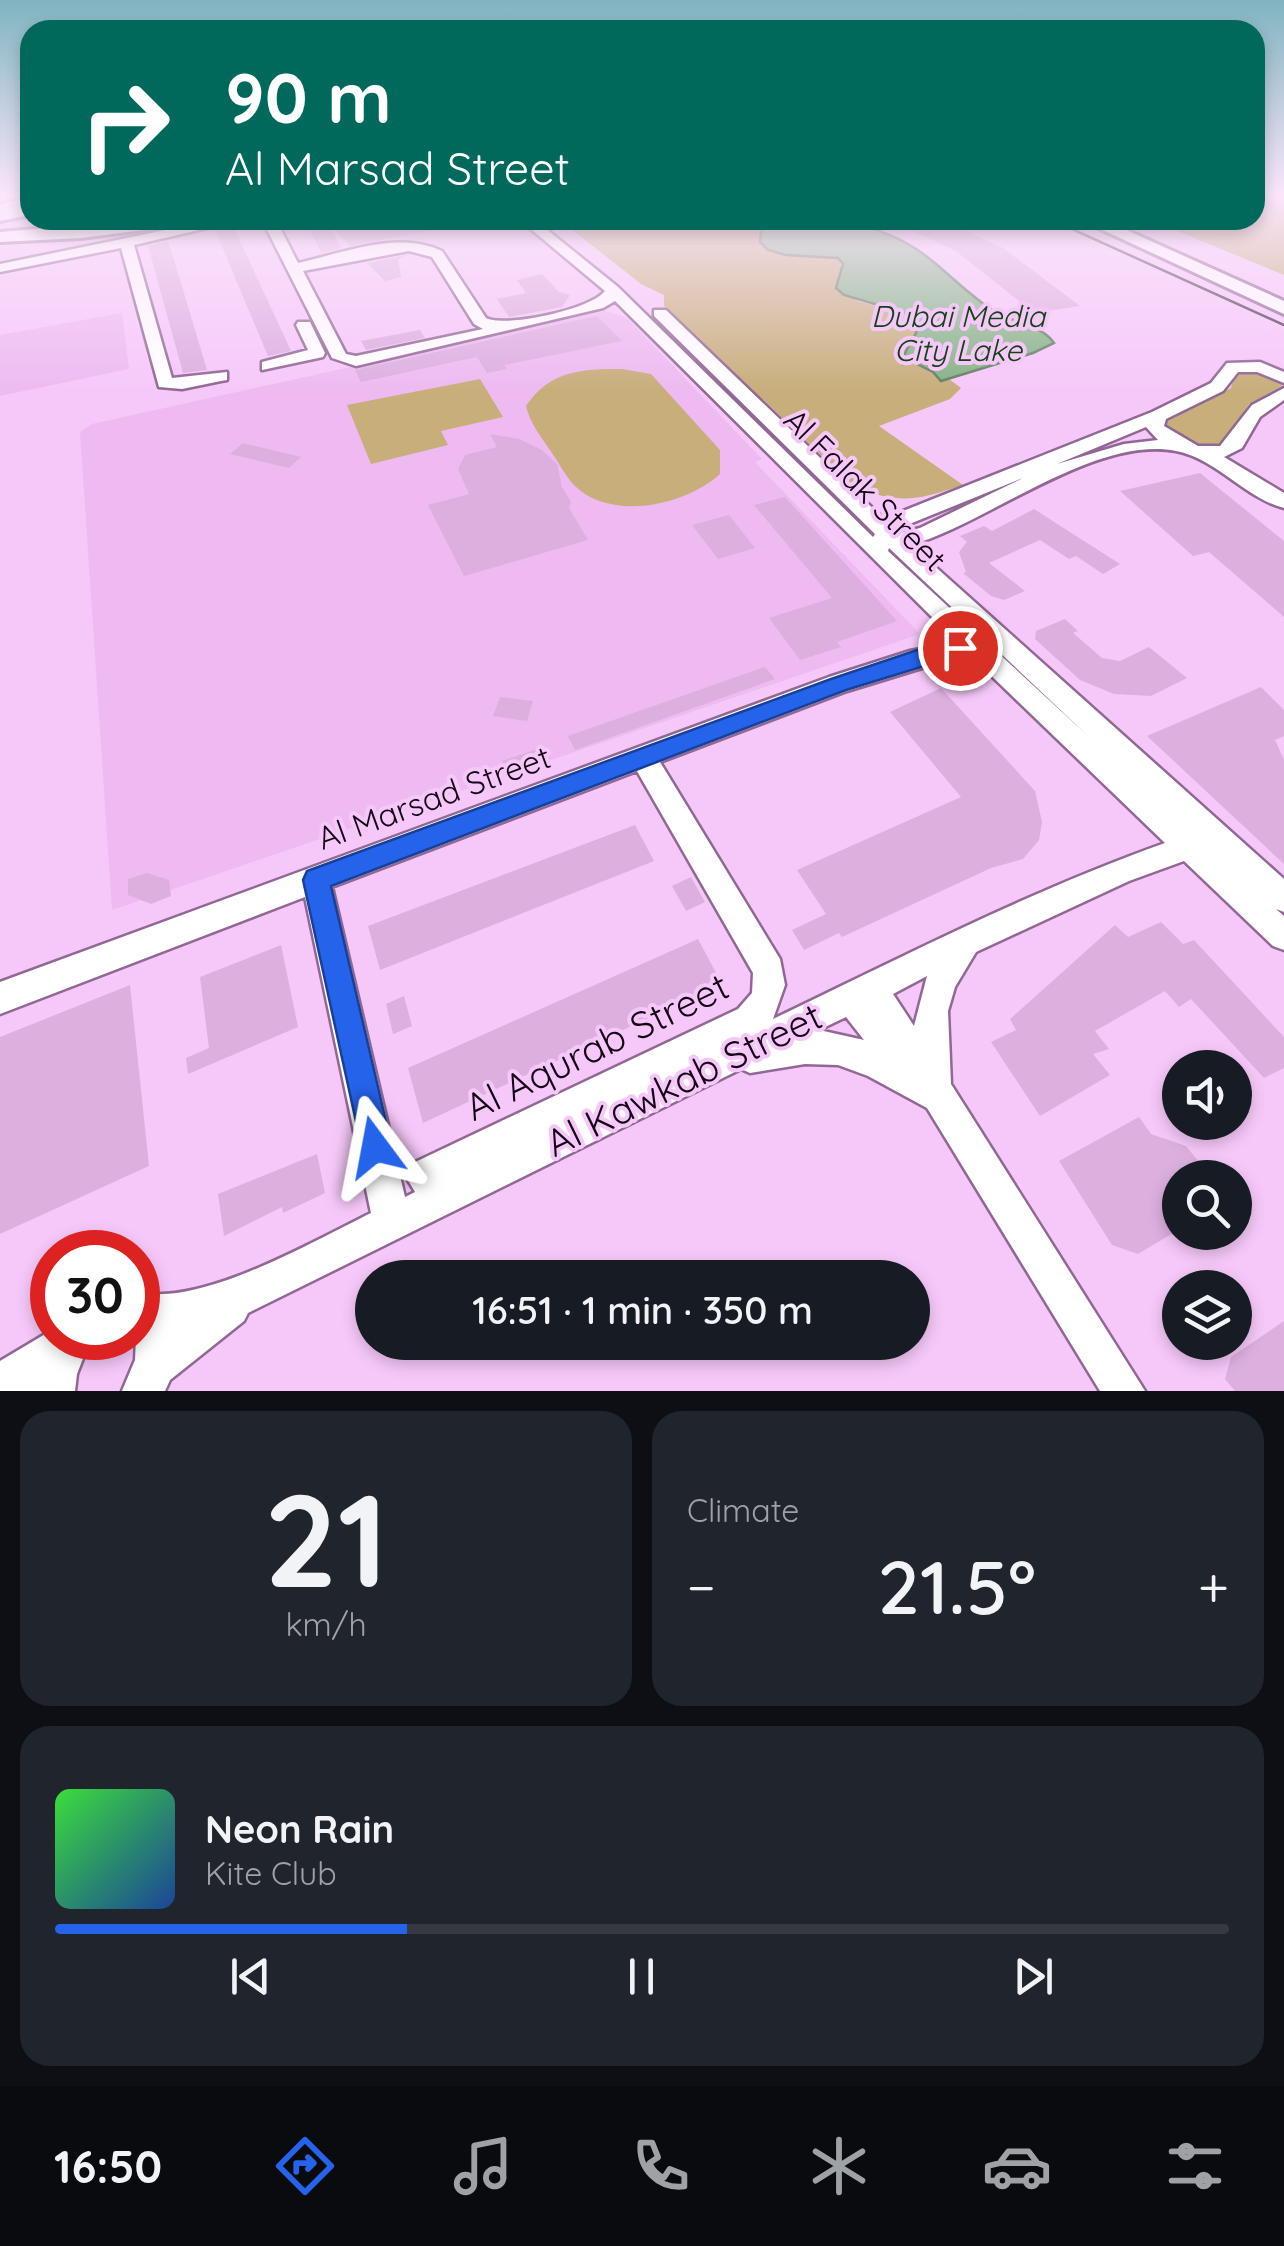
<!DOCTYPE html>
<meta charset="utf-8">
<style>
:root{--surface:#171b24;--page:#20242c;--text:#f1f3f6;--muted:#9ea1a6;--line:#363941;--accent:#2563eb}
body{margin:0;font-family:Quicksand,sans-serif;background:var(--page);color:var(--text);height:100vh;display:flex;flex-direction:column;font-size:38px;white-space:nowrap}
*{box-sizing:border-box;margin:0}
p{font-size:32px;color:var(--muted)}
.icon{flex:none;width:55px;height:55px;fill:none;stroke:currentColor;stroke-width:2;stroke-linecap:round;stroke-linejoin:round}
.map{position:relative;height:1391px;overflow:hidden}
.details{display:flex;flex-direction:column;gap:20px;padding:20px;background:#0d0f14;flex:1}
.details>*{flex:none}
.banner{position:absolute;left:20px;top:20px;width:1245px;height:210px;border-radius:30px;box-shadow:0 5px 15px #0003;background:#00695c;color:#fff;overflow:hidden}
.fabs{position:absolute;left:1162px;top:1050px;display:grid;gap:20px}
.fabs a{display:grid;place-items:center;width:90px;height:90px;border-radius:50%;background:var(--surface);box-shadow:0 5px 15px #0003;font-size:50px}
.speed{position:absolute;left:30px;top:1230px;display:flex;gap:20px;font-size:50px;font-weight:700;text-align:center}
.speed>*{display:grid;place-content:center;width:130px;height:130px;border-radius:50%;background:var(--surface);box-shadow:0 5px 15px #0003;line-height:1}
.speed .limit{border:15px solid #d22;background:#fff;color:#111}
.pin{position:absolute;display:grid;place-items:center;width:85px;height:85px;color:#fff;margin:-42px;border:5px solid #fff;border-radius:50%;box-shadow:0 2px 10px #0007}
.me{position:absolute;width:110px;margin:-55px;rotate:347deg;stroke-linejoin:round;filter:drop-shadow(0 0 8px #0008)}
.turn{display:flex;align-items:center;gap:35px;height:210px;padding:0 40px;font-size:45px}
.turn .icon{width:130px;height:130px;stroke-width:2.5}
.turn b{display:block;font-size:70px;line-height:85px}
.big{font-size:75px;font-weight:600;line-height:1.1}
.details .widget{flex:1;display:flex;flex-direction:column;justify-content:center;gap:15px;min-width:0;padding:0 35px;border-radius:30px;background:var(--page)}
.details .dial{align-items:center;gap:0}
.dial b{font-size:130px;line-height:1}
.song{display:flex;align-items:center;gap:30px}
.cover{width:120px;height:120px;border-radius:15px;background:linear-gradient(135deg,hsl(120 70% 55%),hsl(220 70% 35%))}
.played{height:10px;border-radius:5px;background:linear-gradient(90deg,var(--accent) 30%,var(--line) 30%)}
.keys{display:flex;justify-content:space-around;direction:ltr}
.heat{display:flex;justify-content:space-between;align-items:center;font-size:55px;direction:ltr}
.details .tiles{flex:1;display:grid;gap:20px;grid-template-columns:1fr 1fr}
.widget:last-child{grid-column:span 2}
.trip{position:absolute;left:355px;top:1260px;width:575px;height:100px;border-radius:50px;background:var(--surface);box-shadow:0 5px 15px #0003;font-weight:600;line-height:100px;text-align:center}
.tabs{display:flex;height:160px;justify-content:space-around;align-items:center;background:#090b0e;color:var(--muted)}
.tabs .icon{width:70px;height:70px}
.tabs .on{color:var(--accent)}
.tabs b{font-size:45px;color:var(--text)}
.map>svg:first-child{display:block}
</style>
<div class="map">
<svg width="1284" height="1391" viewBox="0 0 1284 1391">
<rect width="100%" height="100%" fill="#f6c8f9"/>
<path fill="#eebaf1" d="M604,311L626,317L762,459L755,462L920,634L112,910L80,432L92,424Z
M122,313L129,369L0,396V335Z"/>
<path fill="#c7ae7b" d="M1255,196H1284V275L1151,220H1255Z
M567,220H603L631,228L663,220H752L761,225V235L838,258L857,301L918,317C922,336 903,345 903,363C918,359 933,369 941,381L949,379L961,388L950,399L879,426L963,485C918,500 900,505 855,487L664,306V295L641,284L565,224Z
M622,369L651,374L720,450V474C686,505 612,522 575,486C566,477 559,463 552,453C542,438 530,424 526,406C550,370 582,369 622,369Z
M1250,369L1280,381L1282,386L1249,404L1223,442L1216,446L1195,445L1164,428V422C1181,407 1210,399 1231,388L1235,372Z
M480,379L503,417L441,431L448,445L371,464L347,405Z"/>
<path fill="#84b384" stroke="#637f63" stroke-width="2.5" d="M752,220C815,220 868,215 922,253C947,271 968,295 994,311C1012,322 1042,325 1054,343L1033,353L941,381L933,372L911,361L903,364C903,345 922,336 918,317L844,295L836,288L843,264L838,258L786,255L768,250L760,242L762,225Z"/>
<path fill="#dcafdf" d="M304,220H452L453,226L350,246L329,224L341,248L322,253Z
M889,220H942L1003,248L1080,306L1034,313L956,251Z
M233,226L273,312L291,351L268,356L215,230Z
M168,241L175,263L207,370L183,373L148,246Z
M407,255L398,260L401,277L385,281L367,263Z
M542,274L559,292L570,295L562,307L509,317L497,299L526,293L517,280Z
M597,316L622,341L504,365L507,369L487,373L477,357L361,382L355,370Z
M420,330L425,338L366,350L361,341Z
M490,434L519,439L542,450L557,464L562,487L571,502L569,508L588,540L464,576L428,505L469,494L458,469L465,455L497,447Z
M243,443L301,457L289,468L230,454Z
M1200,473L1284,541V617L1209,552L1193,556L1120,491Z
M785,497L897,621L837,642L841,647L800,660L769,618L832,598L754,505Z
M1034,509L1120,564L1103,574L1076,556L1069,559L1040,540L989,563L1025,591L1004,600L991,596L963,573L966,572L959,552L967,542L960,536L984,526L992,531Z
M729,515L755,548L718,559L692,525Z
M1065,619L1078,631L1073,633L1102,658L1120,661L1149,647L1187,678L1151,696L1114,694L1080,680L1035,639L1036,631Z
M765,667L775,679L575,750L568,736Z
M1261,687L1284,710V736L1275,740L1284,760V864L1147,736Z
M941,688L1035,791L1042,822L1039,840L1023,859L991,868L842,937L839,933L804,950L792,930L826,914L797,870L961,797L890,712Z
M500,697L533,701L527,721L493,716Z
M543,747L550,759L508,774L502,761Z
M635,825L654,861L380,970L368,926Z
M147,873L169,880L171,896L151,904L128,895V879Z
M691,877L705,902L686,911L672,886Z
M1161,922L1183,944L1194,940L1284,1037V1068L1264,1078L1191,999L1179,1007L1165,991L1095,1031L1109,1049L1093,1054L1110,1075L1040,1116L991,1042L1016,1030L1010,1019L1115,925L1128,937Z
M698,939L722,984L423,1123L408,1068Z
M281,945L298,1027L188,1074L186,1058L209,1048L200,977Z
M130,985L149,1166L0,1234V1037Z
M404,996L412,1026L393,1034L386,1004Z
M1139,1117L1151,1134L1186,1146L1212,1178H1180V1229L1138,1254L1112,1245L1059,1161Z
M317,1154L325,1193L283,1213L282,1207L224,1236L218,1194Z
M1284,1321V1391H1235L1225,1379L1231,1357Z"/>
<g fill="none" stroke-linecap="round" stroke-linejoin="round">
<defs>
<path id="minor" d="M215,220H242L134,245L172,378L227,372V380L221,381L182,389L159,387L121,248L0,272V264Z
M262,220H276L298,263C343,253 398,230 442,251L486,318C506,328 592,309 605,291L520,220H535L618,287L873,537L875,534L654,316V310H666L887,522L898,513L1152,412L1211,383L1227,363L1260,362L1284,372V383L1257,372H1238L1223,391L1166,419L1164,426L1198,446H1220L1252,405L1284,388V400L1260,417L1242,448L1224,457L1284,493V508C1245,498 1217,459 1176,451C1095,435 986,524 911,545L1284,879V912L1276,909L1284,916V950L1273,946L1184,861L1129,881L976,952L955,987L948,1011L951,1084L1145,1391H1100L927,1108L868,1076L838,1065L805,1064L750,1073L741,1069L248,1313L244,1321L170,1380L165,1391H122L135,1360L138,1292C200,1307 312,1242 371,1213L305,897L0,1014V982L829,677L910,651L957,642L615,301L603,308L356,366L332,358ZM409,251L432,257L474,324L483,329L356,356L346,354L303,271ZM1146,427L1158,440L1124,444L1057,464ZM1023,478L920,528L899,533L912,523ZM889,548L1088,736L888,551ZM948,660H975L1165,843C1030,891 902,957 773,1019L785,985L780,959L660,762L847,691ZM637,771L753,973L752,993L738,1009L411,1164L406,1177L415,1192L405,1197L332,887ZM927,976L914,1026L893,994ZM846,1017L864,1040L819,1030Z
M298,322H310L325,353L323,357L262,370V362L308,350L296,325Z
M52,1330V1338H87L89,1343L77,1374L75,1391H0V1361Z"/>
<path id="major" d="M30,205V215L0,221V211Z
M141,220H191L182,225L81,238L0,242V232Z
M1081,220H1104L1284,301V314Z"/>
<path id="highway" d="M30,197V209L0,216V204Z"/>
</defs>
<use href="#minor" stroke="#916894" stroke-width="5"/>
<use href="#major" stroke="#916894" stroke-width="6"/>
<use href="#highway" stroke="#916894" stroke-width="4"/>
<use href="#minor" fill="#fff" fill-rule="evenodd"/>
<use href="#major" fill="#fff" fill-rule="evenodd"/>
<use href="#highway" fill="#fff" fill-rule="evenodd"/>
<path stroke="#4b344d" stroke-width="2.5" d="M1052,220L1284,325"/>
</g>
<linearGradient id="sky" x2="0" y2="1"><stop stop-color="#80b4c0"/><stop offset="0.5" stop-color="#fbe6fc"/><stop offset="1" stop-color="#fbe6fc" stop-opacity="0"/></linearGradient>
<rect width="1284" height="391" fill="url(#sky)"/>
<path fill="#2563eb" stroke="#184099" stroke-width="2.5" d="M960,640L967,642L971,648L967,653L846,690L331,886L392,1147L387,1158L375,1163L364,1158L303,880L307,871L831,679L938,643Z"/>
<g text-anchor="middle" stroke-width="8" stroke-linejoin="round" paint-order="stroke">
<g font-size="30" font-style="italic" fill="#114315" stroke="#f6c8f9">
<text x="958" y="327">Dubai Media<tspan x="958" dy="34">City Lake</tspan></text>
</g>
<g font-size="32" fill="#150617" stroke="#f6c8f9">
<text transform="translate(865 490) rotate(45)" y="11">Al Falak Street</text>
<text transform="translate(434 798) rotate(-20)" y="11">Al Marsad Street</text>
</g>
<g font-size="38" fill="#150617" stroke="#f6c8f9">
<text transform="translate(597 1047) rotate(-26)" y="13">Al Aqurab Street</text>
<text transform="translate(684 1080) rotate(-26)" y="13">Al Kawkab Street</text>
</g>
</g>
</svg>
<div class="fabs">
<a><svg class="icon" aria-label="sound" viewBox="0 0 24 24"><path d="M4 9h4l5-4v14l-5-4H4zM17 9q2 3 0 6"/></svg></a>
<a><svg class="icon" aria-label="search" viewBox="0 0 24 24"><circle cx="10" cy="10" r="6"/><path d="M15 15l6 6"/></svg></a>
<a><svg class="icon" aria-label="layers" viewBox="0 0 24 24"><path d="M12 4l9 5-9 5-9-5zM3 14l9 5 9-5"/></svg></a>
</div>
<div class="speed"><div class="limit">30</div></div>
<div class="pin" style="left:960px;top:648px;background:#d93025"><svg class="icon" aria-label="arrive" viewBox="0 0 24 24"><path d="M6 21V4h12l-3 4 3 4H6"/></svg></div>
<svg class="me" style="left:375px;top:1147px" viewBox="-20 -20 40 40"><path d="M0-17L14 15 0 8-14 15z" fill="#2563eb" stroke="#fff" stroke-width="4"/></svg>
<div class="trip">16:51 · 1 min · 350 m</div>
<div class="banner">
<div class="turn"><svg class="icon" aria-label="right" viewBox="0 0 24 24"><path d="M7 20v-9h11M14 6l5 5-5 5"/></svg><div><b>90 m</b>Al Marsad Street</div></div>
</div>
</div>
<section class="details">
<div class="tiles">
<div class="widget dial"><b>21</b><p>km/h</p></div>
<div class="widget"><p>Climate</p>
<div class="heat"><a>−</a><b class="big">21.5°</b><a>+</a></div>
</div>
<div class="widget">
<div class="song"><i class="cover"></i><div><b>Neon Rain</b><p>Kite Club</p></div></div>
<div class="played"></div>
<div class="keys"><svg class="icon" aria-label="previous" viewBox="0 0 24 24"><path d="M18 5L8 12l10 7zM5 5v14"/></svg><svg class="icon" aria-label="pause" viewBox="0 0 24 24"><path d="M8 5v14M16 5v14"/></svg><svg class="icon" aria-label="next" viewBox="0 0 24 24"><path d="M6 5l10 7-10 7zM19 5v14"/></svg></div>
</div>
</div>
</section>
<nav class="tabs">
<b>16:50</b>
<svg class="icon on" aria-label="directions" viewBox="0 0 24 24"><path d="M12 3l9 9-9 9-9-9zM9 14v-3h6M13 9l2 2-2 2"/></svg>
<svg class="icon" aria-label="music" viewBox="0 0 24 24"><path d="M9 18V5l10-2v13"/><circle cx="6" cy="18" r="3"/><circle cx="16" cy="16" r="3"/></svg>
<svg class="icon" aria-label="phone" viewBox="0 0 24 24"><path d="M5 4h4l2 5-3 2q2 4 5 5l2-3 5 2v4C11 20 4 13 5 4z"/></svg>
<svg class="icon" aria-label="climate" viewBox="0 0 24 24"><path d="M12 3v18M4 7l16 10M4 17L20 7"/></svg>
<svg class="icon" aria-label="car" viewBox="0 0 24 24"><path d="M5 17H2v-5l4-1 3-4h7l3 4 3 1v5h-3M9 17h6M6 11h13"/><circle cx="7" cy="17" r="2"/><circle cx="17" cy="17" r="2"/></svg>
<svg class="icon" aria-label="filters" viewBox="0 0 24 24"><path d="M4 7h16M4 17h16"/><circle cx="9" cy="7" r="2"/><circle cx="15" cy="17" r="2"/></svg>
</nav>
